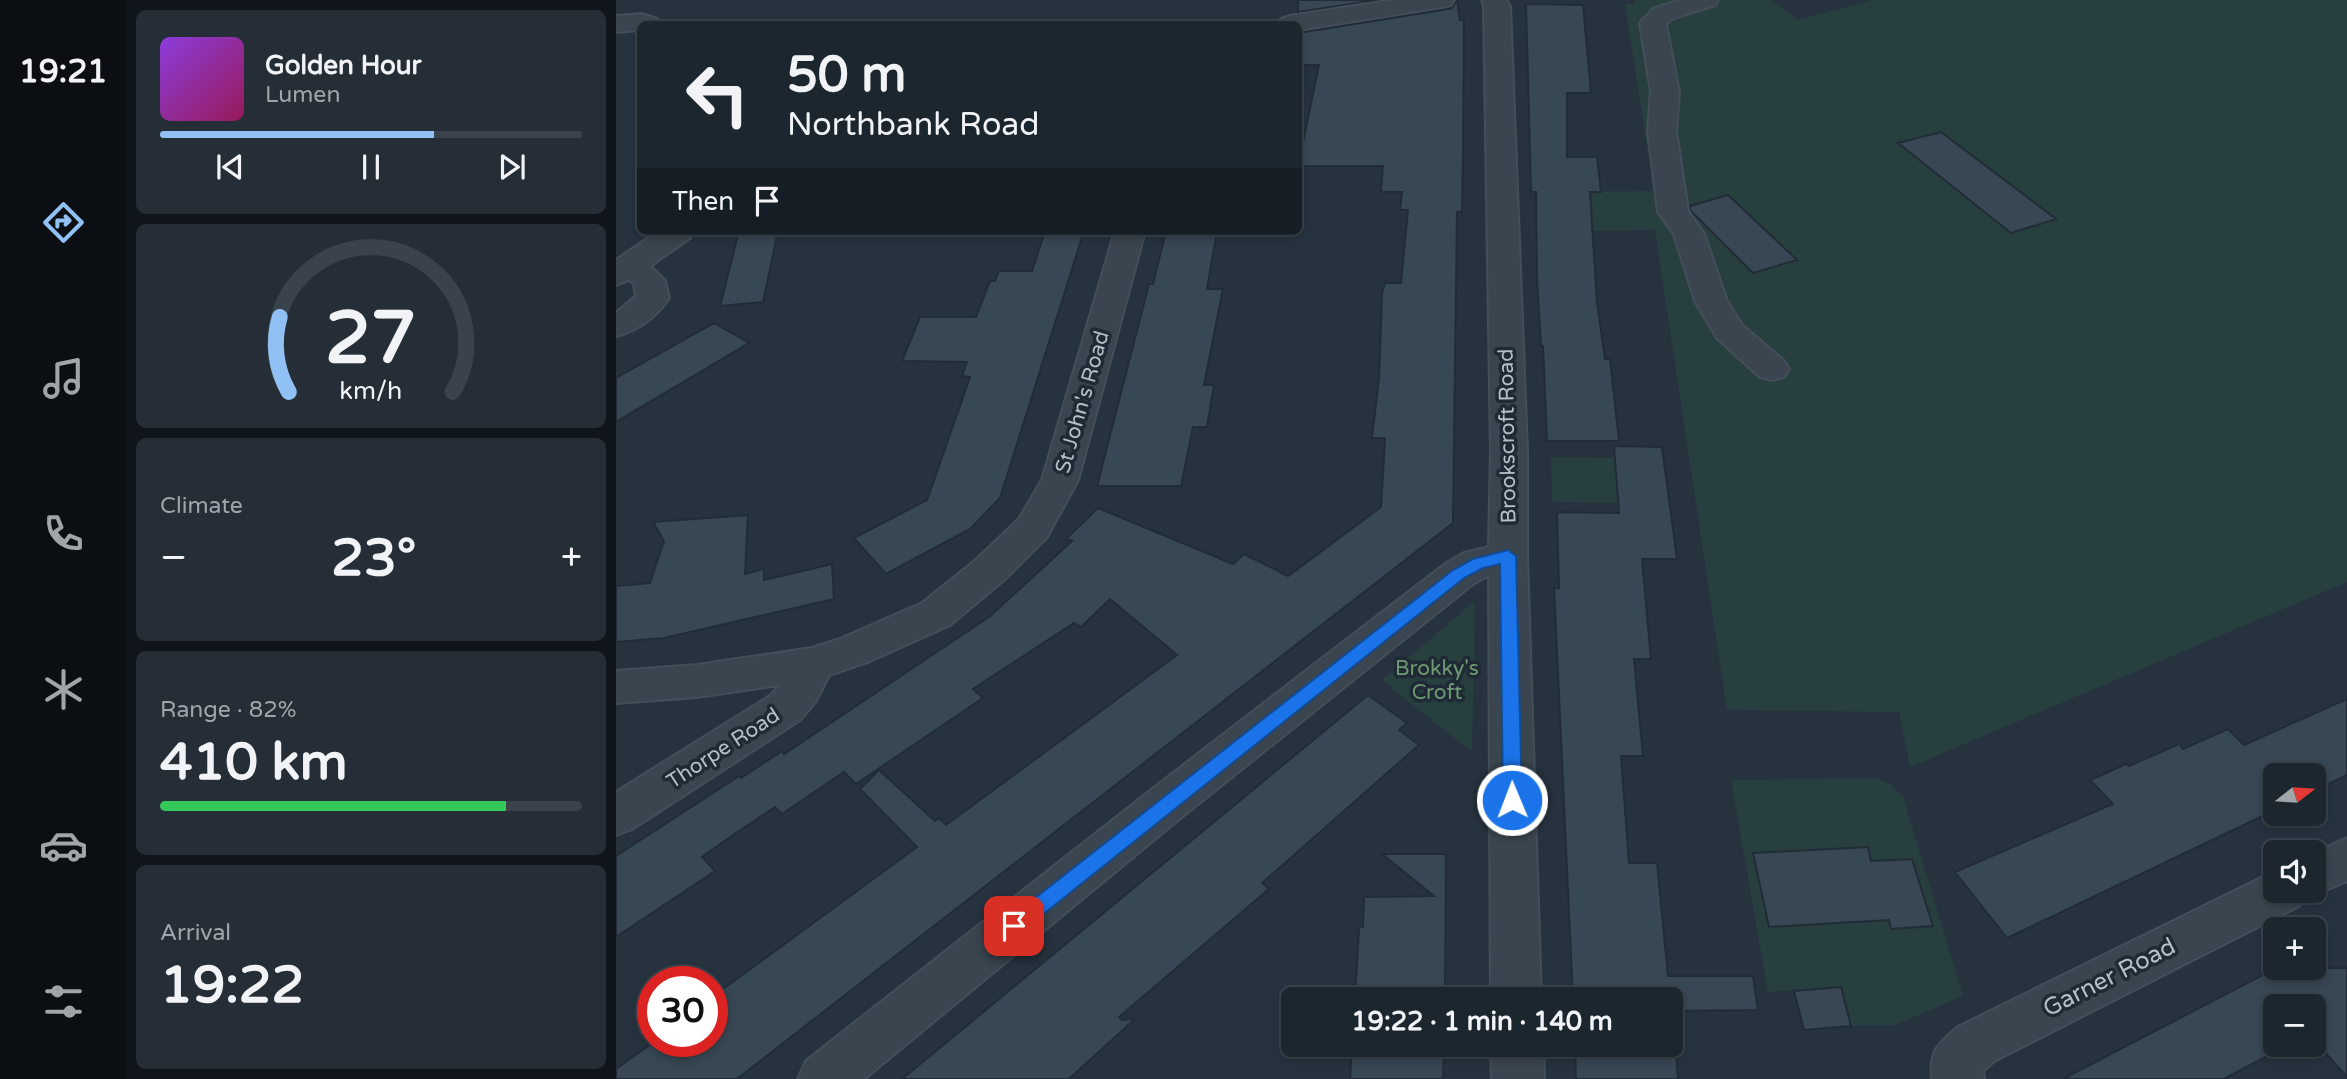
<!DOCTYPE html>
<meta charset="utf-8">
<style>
:root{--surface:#1c262f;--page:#252e37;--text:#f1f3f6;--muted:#a0a5aa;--line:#3a434b;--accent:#91c1f4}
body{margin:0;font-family:"Varela Round",sans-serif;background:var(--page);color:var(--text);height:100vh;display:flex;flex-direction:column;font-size:26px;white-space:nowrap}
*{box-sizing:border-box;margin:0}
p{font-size:23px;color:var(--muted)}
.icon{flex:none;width:38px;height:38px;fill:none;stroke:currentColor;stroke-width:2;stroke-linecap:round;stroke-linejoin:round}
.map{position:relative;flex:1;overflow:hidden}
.side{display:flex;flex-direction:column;gap:10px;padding:10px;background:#0f151a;width:490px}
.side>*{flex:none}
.top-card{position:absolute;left:21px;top:21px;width:665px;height:214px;border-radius:10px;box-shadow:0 4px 10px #0003,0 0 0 2px var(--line);background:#1c262f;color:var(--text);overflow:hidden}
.needle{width:46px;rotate:73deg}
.controls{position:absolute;left:1647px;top:763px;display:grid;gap:14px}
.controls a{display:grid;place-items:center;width:63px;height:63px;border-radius:10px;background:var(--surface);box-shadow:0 4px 10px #0003,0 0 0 2px var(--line);font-size:35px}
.speed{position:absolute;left:21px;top:966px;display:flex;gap:14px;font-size:35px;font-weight:700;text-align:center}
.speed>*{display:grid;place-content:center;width:91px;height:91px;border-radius:50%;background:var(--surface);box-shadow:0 4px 10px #0003,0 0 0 2px var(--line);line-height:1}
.speed .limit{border:10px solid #d22;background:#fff;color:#111}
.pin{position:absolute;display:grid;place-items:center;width:60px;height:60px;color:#fff;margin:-30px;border-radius:14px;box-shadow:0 4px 10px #0006}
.me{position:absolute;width:77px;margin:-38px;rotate:359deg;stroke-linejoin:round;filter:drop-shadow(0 0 5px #0008)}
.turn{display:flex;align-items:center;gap:24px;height:147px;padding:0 35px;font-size:32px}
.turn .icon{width:91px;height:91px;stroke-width:2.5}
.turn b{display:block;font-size:49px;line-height:60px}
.then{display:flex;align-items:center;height:66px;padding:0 35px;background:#0003;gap:14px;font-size:26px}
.big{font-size:52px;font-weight:800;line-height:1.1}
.side .widget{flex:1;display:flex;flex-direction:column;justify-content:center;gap:10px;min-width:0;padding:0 24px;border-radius:10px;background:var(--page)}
.side .dial{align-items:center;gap:0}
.dial svg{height:182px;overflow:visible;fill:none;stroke:var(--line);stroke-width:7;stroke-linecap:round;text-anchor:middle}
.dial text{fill:var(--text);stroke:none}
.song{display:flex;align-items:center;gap:21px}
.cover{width:84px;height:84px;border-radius:10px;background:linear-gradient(135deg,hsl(270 70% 55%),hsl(330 70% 35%))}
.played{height:7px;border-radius:4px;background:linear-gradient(90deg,var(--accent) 65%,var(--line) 65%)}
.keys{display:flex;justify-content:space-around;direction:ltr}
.heat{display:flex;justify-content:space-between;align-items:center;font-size:38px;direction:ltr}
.charge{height:10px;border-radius:5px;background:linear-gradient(90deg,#34c759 82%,var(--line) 0)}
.trip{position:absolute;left:665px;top:987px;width:402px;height:70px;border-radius:10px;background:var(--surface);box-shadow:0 4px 10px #0003,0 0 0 2px var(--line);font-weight:800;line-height:70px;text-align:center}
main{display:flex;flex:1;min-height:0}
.menu{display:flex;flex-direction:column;width:126px;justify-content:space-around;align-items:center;background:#0b0f13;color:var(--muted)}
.menu .icon{width:49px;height:49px}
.menu .selected{color:var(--accent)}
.menu b{font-size:32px;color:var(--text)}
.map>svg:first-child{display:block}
</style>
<main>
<nav class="menu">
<b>19:21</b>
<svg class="icon selected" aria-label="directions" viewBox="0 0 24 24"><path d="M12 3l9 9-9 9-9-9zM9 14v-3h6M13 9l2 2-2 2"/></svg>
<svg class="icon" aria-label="music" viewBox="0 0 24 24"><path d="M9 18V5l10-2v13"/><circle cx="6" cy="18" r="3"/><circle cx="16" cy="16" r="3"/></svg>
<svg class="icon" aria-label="phone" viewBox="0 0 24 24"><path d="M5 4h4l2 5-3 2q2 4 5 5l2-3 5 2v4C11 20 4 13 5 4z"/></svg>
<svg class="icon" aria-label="climate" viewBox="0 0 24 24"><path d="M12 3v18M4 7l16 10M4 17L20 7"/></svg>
<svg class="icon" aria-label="car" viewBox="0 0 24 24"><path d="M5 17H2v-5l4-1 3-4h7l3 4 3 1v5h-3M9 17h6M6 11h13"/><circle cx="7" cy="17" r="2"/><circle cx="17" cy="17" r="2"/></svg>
<svg class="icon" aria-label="filters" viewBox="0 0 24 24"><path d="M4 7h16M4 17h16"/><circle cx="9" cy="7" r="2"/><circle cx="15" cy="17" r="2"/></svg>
</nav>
<section class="side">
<div class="widget">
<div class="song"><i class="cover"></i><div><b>Golden Hour</b><p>Lumen</p></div></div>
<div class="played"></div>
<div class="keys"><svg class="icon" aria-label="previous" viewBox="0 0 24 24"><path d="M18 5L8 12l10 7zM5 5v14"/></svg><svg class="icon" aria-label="pause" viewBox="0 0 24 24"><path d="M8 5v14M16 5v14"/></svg><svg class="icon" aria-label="next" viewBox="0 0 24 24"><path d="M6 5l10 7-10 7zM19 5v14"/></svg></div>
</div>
<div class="widget dial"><svg viewBox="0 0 100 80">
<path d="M14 69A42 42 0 1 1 86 69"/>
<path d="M14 69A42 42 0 0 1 10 36" stroke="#91c1f4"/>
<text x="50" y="56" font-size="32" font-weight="700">27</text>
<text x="50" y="72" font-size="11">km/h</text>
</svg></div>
<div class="widget"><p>Climate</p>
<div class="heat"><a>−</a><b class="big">23°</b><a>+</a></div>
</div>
<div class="widget"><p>Range · 82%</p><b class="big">410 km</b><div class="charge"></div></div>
<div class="widget"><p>Arrival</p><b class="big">19:22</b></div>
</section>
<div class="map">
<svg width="1731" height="1079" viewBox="0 0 1731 1079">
<rect width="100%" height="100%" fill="#26333f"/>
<path fill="#283f40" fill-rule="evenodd" d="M1018,0H1155L1182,20L1256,0H1731V582L1294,767L1283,712L1111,710L1039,230L960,231L923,192L1038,191L1009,4H1019Z
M935,457L999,458L1002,503L936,502Z
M859,601L856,752L766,680Z
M1259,778L1274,784L1287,797L1347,996L1279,1025L1235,1026L1224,987L1152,992L1115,780ZM1251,847L1255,861L1296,859L1317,926L1275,929L1273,920L1153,927L1137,853Z"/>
<path fill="#384754" stroke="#212c36" stroke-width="2" d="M682,0H761L682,12Z
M841,0L844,20H848L847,160L846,212H841L837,523L121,1079H0V1069L33,1045L27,1038L37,1030V1041H96V997L301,847L244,789L263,770L319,821L323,818L330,825L561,655L494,599L465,627L458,623L357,689L367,698L240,784L228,772L166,814L159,807L120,833L86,857L99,871L0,937V856L123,776L125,778L166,751L168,754L373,617L456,541L450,539L482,508L617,564L628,554L672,576L765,507L769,438H756L763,378L766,294L769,283H785L792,210H784L786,192H765L767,166H682L703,65H686L687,55H682V33L826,10L836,8Z
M910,4L967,5L975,93H951V157H981L985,192H974L981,302L989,359H994L1003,441H931L927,346H925L921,279L920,192H915Z
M1325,132L1440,219L1395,233L1282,143Z
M1112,195L1181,260L1137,273L1074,210V206Z
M123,231H162L147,302L104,306Z
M429,231H468L384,498L354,529L270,574L238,538L311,500L354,377L346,376L351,362L286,361L304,317H360L374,281H379L383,271H416Z
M550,231H601L591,289H607L588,385H598L591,427H577L565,486H481L533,284H537Z
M98,323L133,343L0,422V378Z
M998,446L1046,447L1061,559H1026L1035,659H1018L1027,756H1005L1013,863H1041L1052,976H1137L1142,1010L1057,1011L1062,1079H960L959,1045H1055V999H957L938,588H943L941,512L1003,513Z
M132,515L129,574L148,569V580L216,564L218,599L48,638L0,642V586L34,583L48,541L37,522Z
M752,695L791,723L783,730L803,745L646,883L653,889L503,1017L506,1020L519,1019L453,1079H286Z
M1731,699V775L1698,791V775H1659V810L1391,938L1339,872L1497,804L1474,780L1510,764L1513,766L1563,744L1567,749L1612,729L1628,745Z
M1252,847L1255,861L1296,859L1317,926L1275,929L1273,920L1153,927L1137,853Z
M766,854H830L829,999H739L743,927H747L748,897L818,896Z
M1660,968H1731V1077L1698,1040V1006H1659V1045H1672L1608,1079H1447Z
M1225,987L1235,1026L1188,1030L1178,991Z
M736,1045H828L827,1079H734Z"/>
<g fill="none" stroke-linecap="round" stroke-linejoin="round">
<defs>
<path id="minor" d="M778,0H838L835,5L826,7L682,30V24H661L665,19L674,16Z
M866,0H890L894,6L911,451V556L925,999H875L873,575L857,584L562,820L248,1079H182L190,1061L530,794L829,564L848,553L873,547L875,451L868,6Z
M1064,0H1102L1099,5L1055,19L1050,24L1063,92L1060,131L1072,211L1088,234L1111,301L1126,325L1168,361L1173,369L1168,377L1156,380L1144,377L1101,338L1079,301L1058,234L1042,212L1032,131L1035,92L1024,23L1037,9Z
M26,14L41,19L45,24H24V30L0,32V16Z
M43,231H78L74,238L34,266L49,281L53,298C40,317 23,330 0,336V313L20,296L18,284L13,280L0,285V260Z
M499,231H529L462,480L431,537L389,579L334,625L254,661L213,675L200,701L184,720L16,829L0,835V792L154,696L164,685L81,697L0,703V671L81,665L196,648L224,639L306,603L361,559L403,519L426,480Z
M1731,838V881L1698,895L1689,892L1683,906L1378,1061L1367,1071L1368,1079H1316C1313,1051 1322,1044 1342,1027L1649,876L1659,873V891H1698V853Z
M875,1045H927L928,1079H876Z"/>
</defs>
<use href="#minor" stroke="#434e58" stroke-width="4"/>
<use href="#minor" fill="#3a454f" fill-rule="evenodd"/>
</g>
<path fill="#1a73e8" stroke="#114b97" stroke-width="2" d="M892,550L900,556L906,800L903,805L896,807L890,805L887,800L884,564L867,568L848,578L405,932L398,935L391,932L388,926L391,920L837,570L857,559Z"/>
<g text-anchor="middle" stroke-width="7" stroke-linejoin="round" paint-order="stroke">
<g font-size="21" fill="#b6bfc9" stroke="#1f2a34">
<text transform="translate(466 402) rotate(-74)" y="7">St John's Road</text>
<text transform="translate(891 436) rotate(-91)" y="7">Brookscroft Road</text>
<text transform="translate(107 748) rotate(-33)" y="7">Thorpe Road</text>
</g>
<g font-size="21" fill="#6f9974" stroke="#1f2a34">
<text x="821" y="675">Brokky's<tspan x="821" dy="24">Croft</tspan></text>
</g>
<g font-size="24" fill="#b6bfc9" stroke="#1f2a34">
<text transform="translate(1493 977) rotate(-27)" y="8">Garner Road</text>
</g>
</g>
</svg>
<div class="controls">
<a><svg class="needle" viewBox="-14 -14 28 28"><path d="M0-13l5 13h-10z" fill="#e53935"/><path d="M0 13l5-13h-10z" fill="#a0a5aa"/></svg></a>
<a><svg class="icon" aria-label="sound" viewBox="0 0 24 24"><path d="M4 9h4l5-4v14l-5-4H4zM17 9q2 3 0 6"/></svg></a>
<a>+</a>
<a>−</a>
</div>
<div class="speed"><div class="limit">30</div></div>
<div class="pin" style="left:398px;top:926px;background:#d93025"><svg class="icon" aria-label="arrive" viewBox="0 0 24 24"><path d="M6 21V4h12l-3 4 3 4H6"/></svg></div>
<svg class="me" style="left:896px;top:800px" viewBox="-20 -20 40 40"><circle r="17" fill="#1a73e8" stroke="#fff" stroke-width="3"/><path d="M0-11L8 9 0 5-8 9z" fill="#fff"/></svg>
<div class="trip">19:22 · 1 min · 140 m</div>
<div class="top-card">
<div class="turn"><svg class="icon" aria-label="left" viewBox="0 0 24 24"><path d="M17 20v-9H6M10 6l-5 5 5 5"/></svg><div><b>50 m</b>Northbank Road</div></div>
<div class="then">Then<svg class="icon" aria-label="arrive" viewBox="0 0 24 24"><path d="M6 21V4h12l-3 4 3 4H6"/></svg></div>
</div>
</div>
</main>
